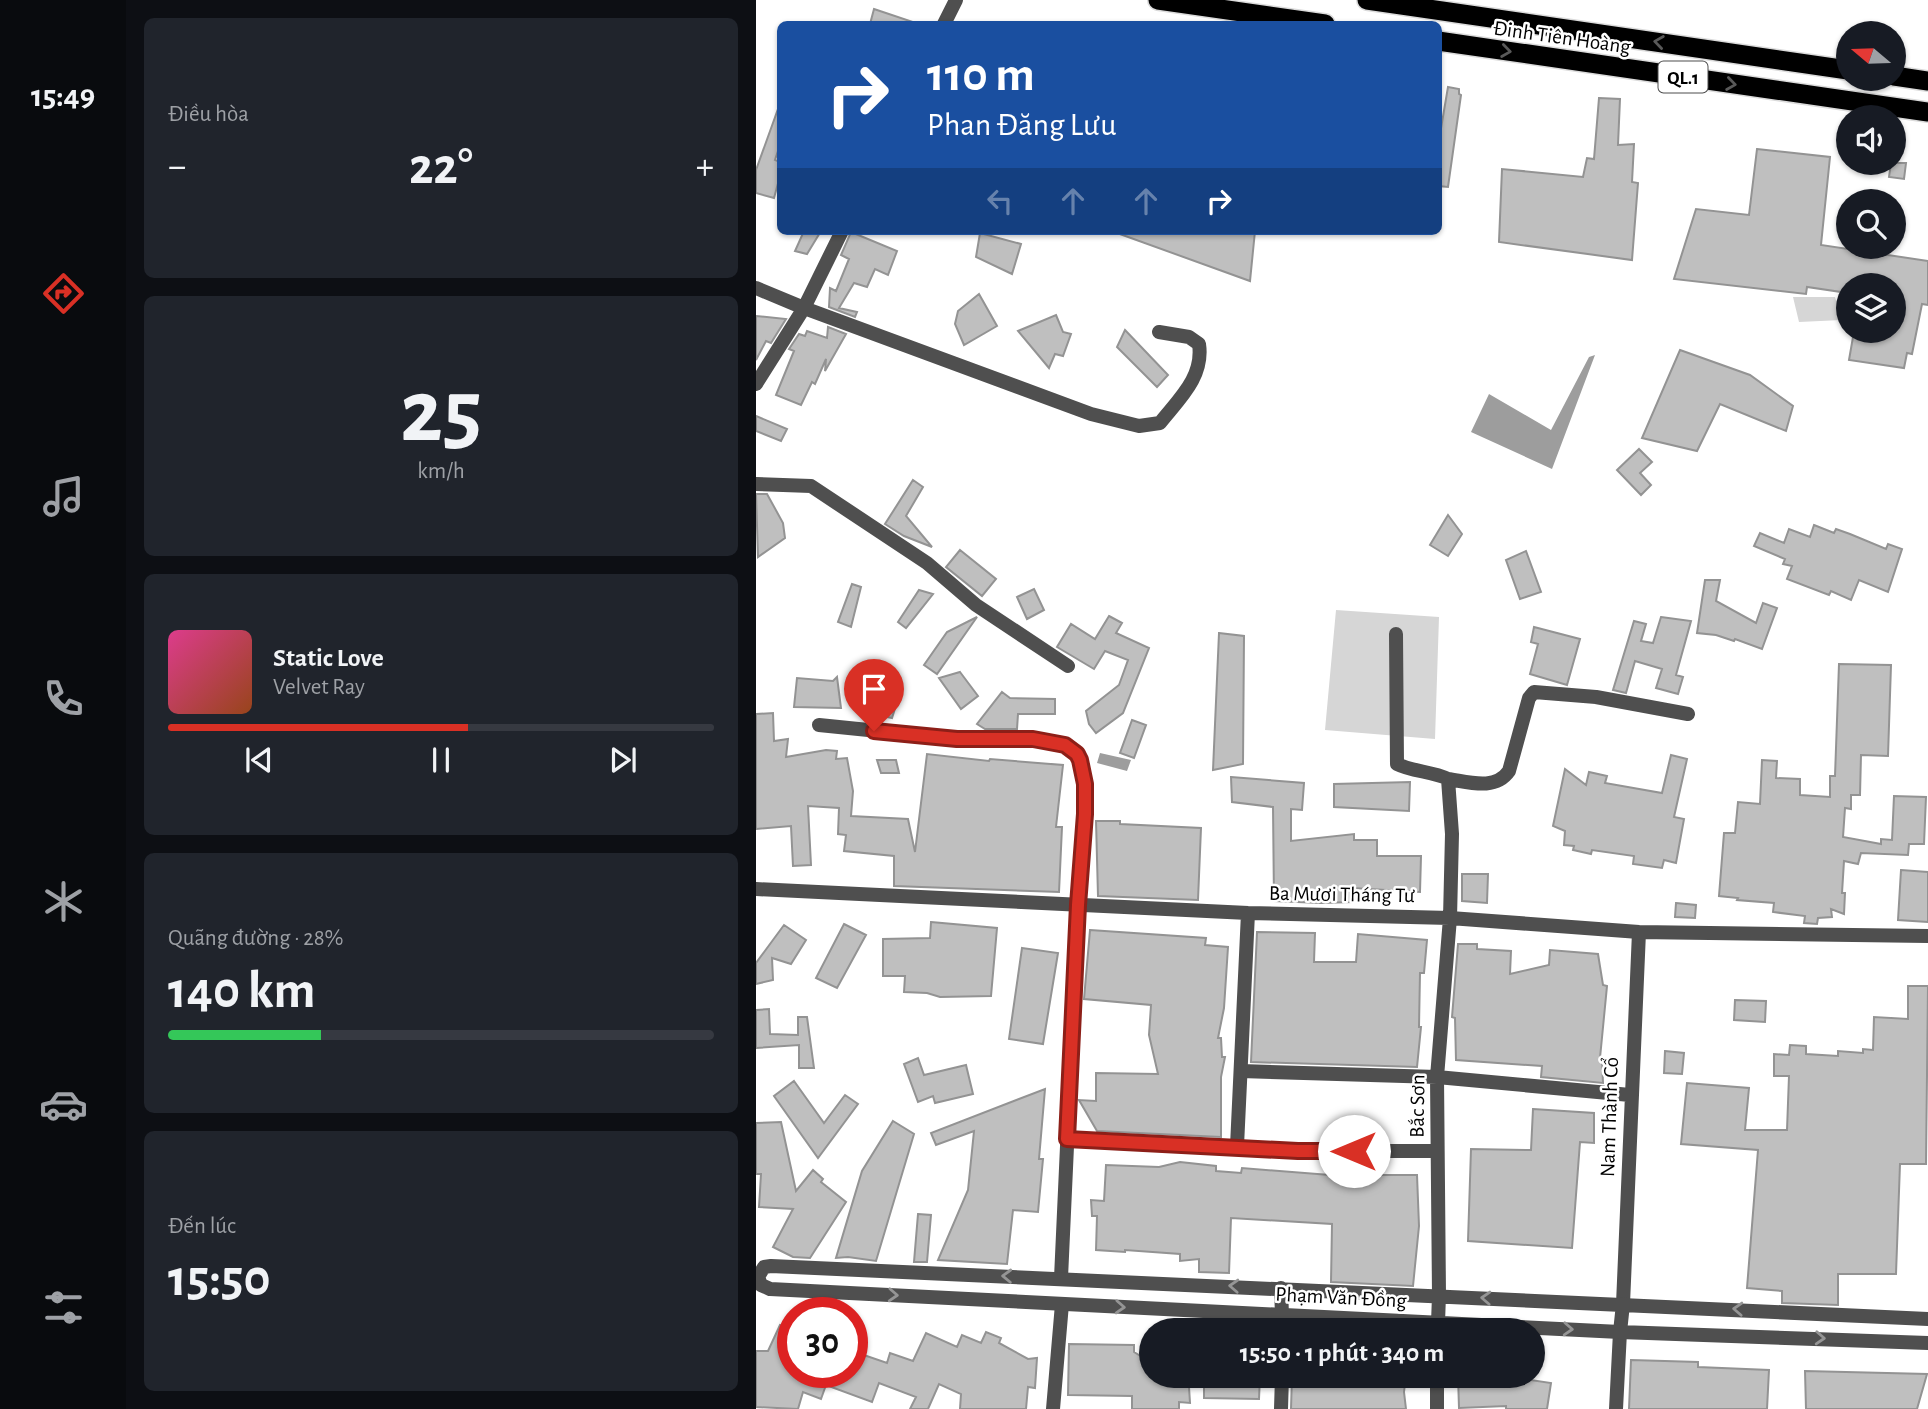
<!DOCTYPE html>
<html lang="vi">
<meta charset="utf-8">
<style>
:root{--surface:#171b24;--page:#20242c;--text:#f1f3f6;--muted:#9ea1a6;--line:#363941;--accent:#d93025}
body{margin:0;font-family:"Alegreya Sans",sans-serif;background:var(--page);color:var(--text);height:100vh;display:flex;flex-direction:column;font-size:26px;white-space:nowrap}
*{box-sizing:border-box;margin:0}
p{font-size:23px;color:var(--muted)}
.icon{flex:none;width:38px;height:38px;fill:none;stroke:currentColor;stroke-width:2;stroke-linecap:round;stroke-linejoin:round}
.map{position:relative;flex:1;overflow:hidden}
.panel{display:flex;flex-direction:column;gap:18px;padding:18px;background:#0d0f14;width:630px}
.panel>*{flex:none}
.guide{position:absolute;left:21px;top:21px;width:665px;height:214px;border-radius:10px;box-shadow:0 2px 5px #0004;background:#1a4fa0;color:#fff;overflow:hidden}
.needle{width:46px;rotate:289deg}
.buttons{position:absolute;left:1080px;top:21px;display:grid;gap:14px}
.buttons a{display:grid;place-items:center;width:70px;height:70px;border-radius:50%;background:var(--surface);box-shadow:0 2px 5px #0004;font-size:35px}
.speed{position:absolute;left:21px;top:1297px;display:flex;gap:14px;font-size:35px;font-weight:700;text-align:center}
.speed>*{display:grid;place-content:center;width:91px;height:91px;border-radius:50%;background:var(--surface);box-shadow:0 2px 5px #0004;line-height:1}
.speed .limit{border:10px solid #d22;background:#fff;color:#111}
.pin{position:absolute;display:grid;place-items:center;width:60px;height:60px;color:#fff;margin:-72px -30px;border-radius:50% 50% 50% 0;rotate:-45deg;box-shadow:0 0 7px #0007}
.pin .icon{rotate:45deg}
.me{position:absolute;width:77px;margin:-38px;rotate:270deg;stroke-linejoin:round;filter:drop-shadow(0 0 5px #0008)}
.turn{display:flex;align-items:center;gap:24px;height:147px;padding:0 35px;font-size:32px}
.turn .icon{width:91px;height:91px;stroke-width:2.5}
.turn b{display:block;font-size:49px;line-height:60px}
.lanes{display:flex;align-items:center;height:66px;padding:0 35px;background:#0003;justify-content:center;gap:35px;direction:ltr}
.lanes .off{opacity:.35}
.big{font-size:52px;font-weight:600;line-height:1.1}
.panel .card{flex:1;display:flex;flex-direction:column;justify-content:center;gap:10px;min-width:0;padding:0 24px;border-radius:10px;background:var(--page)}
.panel .dial{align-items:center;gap:0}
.dial b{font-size:91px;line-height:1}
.song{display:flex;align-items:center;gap:21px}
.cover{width:84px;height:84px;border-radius:10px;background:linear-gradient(135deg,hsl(330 70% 55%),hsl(20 70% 35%))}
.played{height:7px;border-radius:4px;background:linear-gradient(90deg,var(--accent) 55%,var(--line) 55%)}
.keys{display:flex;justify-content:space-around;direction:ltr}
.heat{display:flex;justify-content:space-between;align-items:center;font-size:38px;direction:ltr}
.charge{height:10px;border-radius:5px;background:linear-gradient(90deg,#34c759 28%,var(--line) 0)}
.trip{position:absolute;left:383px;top:1318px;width:406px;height:70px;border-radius:35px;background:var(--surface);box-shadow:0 2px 5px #0004;font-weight:600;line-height:70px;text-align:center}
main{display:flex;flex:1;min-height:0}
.dock{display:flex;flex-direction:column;width:126px;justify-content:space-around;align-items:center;background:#090b0e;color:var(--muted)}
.dock .icon{width:49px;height:49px}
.dock .active{color:var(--accent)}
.dock b{font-size:32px;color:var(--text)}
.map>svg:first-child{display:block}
</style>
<main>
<nav class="dock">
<b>15:49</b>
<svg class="icon active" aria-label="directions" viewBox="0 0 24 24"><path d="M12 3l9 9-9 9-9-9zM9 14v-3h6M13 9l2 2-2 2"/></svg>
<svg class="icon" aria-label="music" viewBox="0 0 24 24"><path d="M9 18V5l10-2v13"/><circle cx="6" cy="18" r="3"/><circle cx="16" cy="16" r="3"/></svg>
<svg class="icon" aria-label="phone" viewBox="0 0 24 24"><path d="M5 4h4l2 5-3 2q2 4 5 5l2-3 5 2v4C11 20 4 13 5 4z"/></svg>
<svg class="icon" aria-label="climate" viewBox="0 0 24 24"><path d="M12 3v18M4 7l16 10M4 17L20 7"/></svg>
<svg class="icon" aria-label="car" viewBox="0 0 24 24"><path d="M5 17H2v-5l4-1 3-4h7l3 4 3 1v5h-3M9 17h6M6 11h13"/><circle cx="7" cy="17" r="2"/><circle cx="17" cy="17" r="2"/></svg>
<svg class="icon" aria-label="filters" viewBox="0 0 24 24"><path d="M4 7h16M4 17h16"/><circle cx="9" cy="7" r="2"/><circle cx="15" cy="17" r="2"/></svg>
</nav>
<section class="panel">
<div class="card"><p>Điều hòa</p>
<div class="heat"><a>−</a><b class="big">22°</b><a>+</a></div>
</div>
<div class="card dial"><b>25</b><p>km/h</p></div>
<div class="card">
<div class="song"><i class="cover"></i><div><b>Static Love</b><p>Velvet Ray</p></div></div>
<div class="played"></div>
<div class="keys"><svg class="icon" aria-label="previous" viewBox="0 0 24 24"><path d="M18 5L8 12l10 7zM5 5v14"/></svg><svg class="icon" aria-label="pause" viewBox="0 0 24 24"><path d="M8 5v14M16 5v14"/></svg><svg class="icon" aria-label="next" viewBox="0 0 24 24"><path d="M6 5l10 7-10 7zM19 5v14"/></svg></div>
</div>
<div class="card"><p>Quãng đường · 28%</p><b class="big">140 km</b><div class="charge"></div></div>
<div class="card"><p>Đến lúc</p><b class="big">15:50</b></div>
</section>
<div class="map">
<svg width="1172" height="1409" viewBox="0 0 1172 1409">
<rect width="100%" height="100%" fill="#fff"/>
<path fill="#d6d6d6" d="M1037,297H1079L1086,320L1043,322Z
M580,610L683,617L679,739L569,730Z"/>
<path fill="#9d9d9d" d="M839,355L796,469L715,432L733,394L795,430L833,357Z
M344,753L375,760L371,771L341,763Z"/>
<path fill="#bfbfbf" stroke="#939393" stroke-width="2" d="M118,9L157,22L156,24H114Z
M692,87L703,89V94L705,95L692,187L682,186V146Z
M843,98L864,99L862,145L878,144L876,182L882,183L876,260L743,242L746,169L827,177L831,158L838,159Z
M22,109H24V145L19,160L24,162V176L18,198L0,193V170Z
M1001,149L1074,157L1065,245L1172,261V305L1166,304L1156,354L1151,353L1148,368L1093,360L1097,337H1099L1100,331H1138V285H1092V293L1051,287L1050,294L918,279L940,209L993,215Z
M1135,163H1150L1148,179L1133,177Z
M48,231H65L51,254L39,251Z
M361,231H499L494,281L361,233Z
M95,232L141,251L132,275L119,269L111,287L98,283L83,308L101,312L99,317L73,307L74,288L80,291L93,259L85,255Z
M224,233L265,244L256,274L220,257Z
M223,294L241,326L208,345L199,324L202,311Z
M300,315L307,332L315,334L307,356L299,354L293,368L262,331Z
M0,316L30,319L15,343L10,341L0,360Z
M72,327L90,334L69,371L70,359L59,384L56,382L45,405L20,395L38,351L33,349L43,334L49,336L51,331L71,338Z
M369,330L412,375L401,387L361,347Z
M924,350L994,375L1037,406L1030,431L964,404L941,451L886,438Z
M0,416L31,429L25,441L0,431Z
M883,449L896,462L884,473L895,485L885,495L861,470Z
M157,480L167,487L150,516L176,547L148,536L129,524Z
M0,494H11L27,523L29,538L2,557Z
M692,515L706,534L692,556L674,545Z
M1058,525L1078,533L1080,529L1094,534L1130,549L1132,544L1146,549L1132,592L1103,580L1095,600L1075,591L1073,595L1031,579L1036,566L1027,564L1029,559L998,546L1004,533L1028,543L1033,529L1054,537Z
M204,550L240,579L226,596L190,567Z
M770,551L785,592L764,599L750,560Z
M949,580H964L960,601L1000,623L1007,603L1021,608L1006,649L979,639L978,641L960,635L941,633Z
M96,584L105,587L95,627L82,622Z
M278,589L288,610L271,619L261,597Z
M163,590L177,594L150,628L142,622Z
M353,616L366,623L360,633L393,648L367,713L340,733L333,724L330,711L363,685L372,660L349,651L338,669L301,647L315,624L339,639Z
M221,617L181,674L168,665L191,632Z
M905,617L935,621L920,675L927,677L922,694L900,688L906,669L879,661L870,693L857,690L878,621L890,624L885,641L897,643Z
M778,627L824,639L811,685L774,674L782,644L775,642Z
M463,633L488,636L487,764L457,770Z
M1083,664L1135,665L1132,756L1105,755L1104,795H1095V809L1089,808L1087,837L1125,844V839L1136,840L1138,796L1170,797L1168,844H1153L1152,855L1105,853L1102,864L1088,861L1086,893H1089L1088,914L1075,909L1076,917L1062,918L1061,924L1048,923L1049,916L1017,912L1018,903L981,900L982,898L963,896L968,833H979L982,802L1004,804L1006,760L1021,761L1020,778L1044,779V795L1074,797V776H1079Z
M204,672L222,696L205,709L183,678Z
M81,677L85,708L38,707L41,678L77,681Z
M116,678L145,689L136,718L108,712Z
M246,692L254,698L299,699V714H262L261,729H229L221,724Z
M17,713L18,741L32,739L30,757L70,750L81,751L80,759L91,758L97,791L95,816L152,819L159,852L171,754L233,761L234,759L307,765L300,827H306L303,892L138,886V856L88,851L90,835L82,834L83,808L52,806L55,865L37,866L35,826L0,829V714Z
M376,720L390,725L378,758L364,753Z
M915,755L931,759L918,817L928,819L920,863L908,860L906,868L892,866L877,864L878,856L836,850L835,854L817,850L818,846L808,845L809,831L797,826L809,769L830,785L833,772L851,776L849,783L906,793Z
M121,760H140L143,773H125Z
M475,777L548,783L546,810L535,809V841L598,834V840H621V856H665L664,892L597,888V902L565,903L518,901L517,807L476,802Z
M654,782L653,811L578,807V784Z
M340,821H364V824L445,828L442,900L342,896Z
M1145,870L1172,872V922L1142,920Z
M706,874H732L731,903L706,901Z
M920,903L940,905L939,918L919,917Z
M175,922L241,928L235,996L184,997L171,993L148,992L149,976H127V939L174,938Z
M88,924L110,935L81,988L60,978Z
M28,925L50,940L35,964L16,958L17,980L0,984V963Z
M334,930L450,938L449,945L472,947L468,1008L462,1038H465L466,1057H469L465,1077V1137L341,1131L323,1100L340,1101V1073L402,1074L393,1035L395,1005L328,999Z
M501,932L559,933L558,962H600L602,934L671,940L668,973H664L663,1027H665L661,1067L495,1062Z
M702,944H721V949L755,951L754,974L793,965L794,950L842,954L847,985L851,986L844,1058H846L847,1083L785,1077L786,1066L700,1060L699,1018L696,1017Z
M266,948L302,953L287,1044L253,1039Z
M1152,986H1172L1170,1164H1144L1140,1274H1082V1305L1026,1303V1291L991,1288L1002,1150L925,1144L931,1083L993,1088L989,1130H1031L1033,1076H1018V1054L1033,1055L1034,1045L1050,1046V1054L1082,1056V1051L1107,1053V1049L1117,1050L1118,1017L1152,1019Z
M979,1000L1010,1001L1009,1022L978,1020Z
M13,1009L14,1034L42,1035V1017H51L58,1068H43V1045L0,1048V1010Z
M909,1051L928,1053L926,1074L908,1073Z
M162,1058L168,1075L210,1065L217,1094L179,1103L177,1096L162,1102L148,1064Z
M38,1081L68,1123L89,1095L102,1104L62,1158L18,1096Z
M289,1089L283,1159H287L282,1212L257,1210L251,1264L182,1260L212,1190L218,1131L180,1145L175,1133Z
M777,1109L838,1113V1143L824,1142L816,1248L712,1241L715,1149L775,1150Z
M137,1121L158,1134L120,1261L92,1257L80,1258L106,1171Z
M25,1122L40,1191L57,1170L67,1179L65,1182L90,1202L54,1258L37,1257L17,1247L37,1209L3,1207L5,1174H0V1123Z
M424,1162L460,1166V1171L485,1173L486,1168L574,1175H661L663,1226L657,1286L575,1282L576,1224L475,1218L473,1273L443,1272V1259L424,1261V1254L369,1250V1252L340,1250L341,1216H336L335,1200L348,1201L350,1165L403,1167Z
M162,1214L175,1215L171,1262H158Z
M24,1325L37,1329V1372H96V1351L131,1363L134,1353L157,1361L170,1333L201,1347L206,1335L225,1343L230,1332L245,1338L243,1343L272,1359L281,1358L279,1388L272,1387L270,1409H204L205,1394L183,1384L172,1409H154L160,1397L123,1383L116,1402L70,1385L65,1399L47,1392L42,1409L0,1407V1351H12Z
M313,1344L378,1345V1352L396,1363V1376H414L433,1387L434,1403L423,1402V1409H376V1396L312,1395Z
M875,1360L942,1362V1367L1013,1370L1011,1409H873Z
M1049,1371L1171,1374L1161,1409H1050Z
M448,1376H504L503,1399L448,1398Z
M536,1376H650L648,1392L650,1409H535Z
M702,1376H762V1378L795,1383L791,1409H750V1406L703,1408Z"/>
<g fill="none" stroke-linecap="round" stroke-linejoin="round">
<defs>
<path id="trunk" d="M402,0L569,24
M611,0L1092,70
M682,41L1172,112
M1138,76L1172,81"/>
</defs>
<use href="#trunk" stroke="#dbdbdb" stroke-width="22"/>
<path stroke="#4f4f4f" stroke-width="14" d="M188,24L200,0
M0,288L48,308L335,414L383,426L404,423C423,399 448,377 443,344L433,337L403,332
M0,384L48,308L86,231
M0,484L55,486L171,563L220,605L312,666
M640,634L641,764C657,772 676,771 692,779L696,834L694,918L681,1077L683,1295
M63,725L201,739H277L309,745L321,754L324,759L329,784V814L322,905L305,1278
M692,779C713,782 739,791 753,771L773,698L778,692L840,697L932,714
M0,889L492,913L694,918L883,932L1172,936
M485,1071L681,1077L874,1095
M311,1139L542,1151H681
M481,1146L492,913
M867,1304L883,932
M526,1330V1315
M297,1409L306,1304
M525,1409L526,1376
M681,1409V1376
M860,1409L864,1332"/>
<path stroke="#4f4f4f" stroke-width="14" d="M2,1277L5,1285L14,1289L864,1332L1172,1343
M2,1277L8,1267L15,1266L1172,1319
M525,1288L526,1315
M682,1323L683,1295
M864,1332L867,1304"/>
<use href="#trunk" stroke="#000" stroke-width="19"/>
</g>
<defs><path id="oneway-chevron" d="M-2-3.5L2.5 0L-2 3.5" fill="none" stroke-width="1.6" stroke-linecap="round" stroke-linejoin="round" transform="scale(1.75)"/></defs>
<g stroke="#595959">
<use href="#oneway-chevron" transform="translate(903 42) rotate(-172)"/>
<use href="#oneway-chevron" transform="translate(750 51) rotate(8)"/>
<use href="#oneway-chevron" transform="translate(975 84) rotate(8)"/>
</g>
<g stroke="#959595">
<use href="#oneway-chevron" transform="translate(251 1276) rotate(-178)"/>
<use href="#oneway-chevron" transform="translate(478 1286) rotate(-177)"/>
<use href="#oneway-chevron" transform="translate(137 1295) rotate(3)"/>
<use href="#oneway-chevron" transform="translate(730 1298) rotate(-177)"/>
<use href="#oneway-chevron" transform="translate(364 1307) rotate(3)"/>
<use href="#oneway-chevron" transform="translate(982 1309) rotate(-177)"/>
<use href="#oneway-chevron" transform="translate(812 1329) rotate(3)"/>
<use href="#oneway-chevron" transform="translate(1064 1338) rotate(3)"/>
</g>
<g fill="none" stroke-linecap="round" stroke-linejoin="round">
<defs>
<path id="route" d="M118,731L201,739H277L309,745L321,754L324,760L329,784V814L322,905L311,1139L542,1151H598"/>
</defs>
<use href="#route" stroke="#8d1f18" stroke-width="18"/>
<use href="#route" stroke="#d93025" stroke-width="12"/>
</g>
<g text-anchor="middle" stroke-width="5" stroke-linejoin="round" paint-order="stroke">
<rect fill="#fff" stroke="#4c4c4c" stroke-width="2" x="902.5" y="61.5" width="49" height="31" rx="5"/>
<g font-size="19" font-weight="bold" fill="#000">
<text x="927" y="84">QL.1</text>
</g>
<g font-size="21" fill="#000" stroke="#fff">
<text transform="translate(806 37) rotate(8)" y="7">Đinh Tiên Hoàng</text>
<text transform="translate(586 894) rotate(1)" y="7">Ba Mươi Tháng Tư</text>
<text transform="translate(661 1106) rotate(-89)" y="7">Bắc Sơn</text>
<text transform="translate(853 1117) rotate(-88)" y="7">Nam Thành Cổ</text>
<text transform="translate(585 1297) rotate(3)" y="7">Phạm Văn Đồng</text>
</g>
</g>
</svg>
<div class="buttons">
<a><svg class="needle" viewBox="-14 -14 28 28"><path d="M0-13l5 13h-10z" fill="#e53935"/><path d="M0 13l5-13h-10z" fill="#9ea1a6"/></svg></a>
<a><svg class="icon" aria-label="sound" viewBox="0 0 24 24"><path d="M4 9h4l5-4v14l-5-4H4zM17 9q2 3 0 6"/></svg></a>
<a><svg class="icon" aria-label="search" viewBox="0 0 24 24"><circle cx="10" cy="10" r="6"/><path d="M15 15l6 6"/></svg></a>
<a><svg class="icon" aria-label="layers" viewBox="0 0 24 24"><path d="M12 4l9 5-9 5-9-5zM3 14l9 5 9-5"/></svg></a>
</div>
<div class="speed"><div class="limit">30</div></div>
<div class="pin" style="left:118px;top:731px;background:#d93025"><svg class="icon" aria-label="arrive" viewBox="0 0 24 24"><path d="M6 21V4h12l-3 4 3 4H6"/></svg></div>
<svg class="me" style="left:598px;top:1151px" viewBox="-20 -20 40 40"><circle r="19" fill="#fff"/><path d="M0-13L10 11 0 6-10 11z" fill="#d93025"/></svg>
<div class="trip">15:50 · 1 phút · 340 m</div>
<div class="guide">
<div class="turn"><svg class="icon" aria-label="right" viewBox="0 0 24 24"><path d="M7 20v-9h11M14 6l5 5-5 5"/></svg><div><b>110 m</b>Phan Đăng Lưu</div></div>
<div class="lanes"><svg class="icon off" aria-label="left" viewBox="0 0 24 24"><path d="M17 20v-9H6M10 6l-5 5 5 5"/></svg><svg class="icon off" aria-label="ahead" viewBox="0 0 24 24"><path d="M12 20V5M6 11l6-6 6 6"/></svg><svg class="icon off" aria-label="ahead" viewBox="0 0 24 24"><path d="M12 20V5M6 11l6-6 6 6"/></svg><svg class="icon" aria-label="right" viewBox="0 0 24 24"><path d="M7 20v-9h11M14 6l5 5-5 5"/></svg></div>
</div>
</div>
</main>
